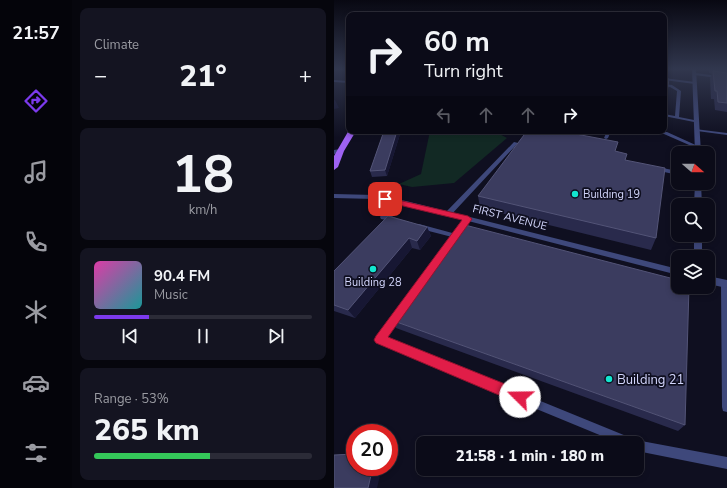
<!DOCTYPE html>
<meta charset="utf-8">
<style>
:root{--surface:#0b0b18;--page:#141421;--text:#f1f3f6;--muted:#9a9ba2;--line:#2b2b37;--accent:#7c3aed}
body{margin:0;font-family:"Nunito Sans",sans-serif;background:var(--page);color:var(--text);height:100vh;display:flex;flex-direction:column;font-size:15px;white-space:nowrap}
*{box-sizing:border-box;margin:0}
p{font-size:13px;color:var(--muted)}
.icon{flex:none;width:22px;height:22px;fill:none;stroke:currentColor;stroke-width:2;stroke-linecap:round;stroke-linejoin:round}
.map{position:relative;flex:1;overflow:hidden}
.side{display:flex;flex-direction:column;gap:8px;padding:8px;background:#06060d;width:262px}
.side>*{flex:none}
.guide{position:absolute;left:12px;top:12px;width:321px;height:122px;border-radius:8px;box-shadow:0 2px 6px #0003,0 0 0 1px var(--line);background:#0b0b18;color:var(--text);overflow:hidden}
.needle{width:26px;rotate:110deg}
.tools{position:absolute;left:337px;top:146px;display:grid;gap:8px}
.tools a{display:grid;place-items:center;width:44px;height:44px;border-radius:8px;background:var(--surface);box-shadow:0 2px 6px #0003,0 0 0 1px var(--line);font-size:20px}
.speed{position:absolute;left:12px;top:424px;display:flex;gap:8px;font-size:20px;font-weight:700;text-align:center}
.speed>*{display:grid;place-content:center;width:52px;height:52px;border-radius:50%;background:var(--surface);box-shadow:0 2px 6px #0003,0 0 0 1px var(--line);line-height:1}
.speed .limit{border:6px solid #d22;background:#fff;color:#111}
.pin{position:absolute;display:grid;place-items:center;width:34px;height:34px;color:#fff;margin:-17px;border-radius:8px;box-shadow:0 2px 6px #0006}
.me{position:absolute;width:44px;margin:-22px;rotate:292deg;stroke-linejoin:round;filter:drop-shadow(0 0 3px #0008)}
.turn{display:flex;align-items:center;gap:14px;height:84px;padding:0 12px;font-size:18px}
.turn .icon{width:52px;height:52px;stroke-width:2.5}
.turn b{display:block;font-size:28px;line-height:34px}
.lanes{display:flex;align-items:center;height:38px;padding:0 12px;background:#0003;justify-content:center;gap:20px;direction:ltr}
.lanes .off{opacity:.35}
.big{font-size:30px;font-weight:800;line-height:1.1}
.side .card{flex:1;display:flex;flex-direction:column;justify-content:center;gap:6px;min-width:0;padding:0 14px;border-radius:8px;background:var(--page)}
.side .dial{align-items:center;gap:0}
.dial b{font-size:52px;line-height:1}
.song{display:flex;align-items:center;gap:12px}
.cover{width:48px;height:48px;border-radius:6px;background:linear-gradient(135deg,hsl(320 70% 55%),hsl(180 70% 35%))}
.played{height:4px;border-radius:2px;background:linear-gradient(90deg,var(--accent) 25%,var(--line) 25%)}
.keys{display:flex;justify-content:space-around;direction:ltr}
.heat{display:flex;justify-content:space-between;align-items:center;font-size:22px;direction:ltr}
.charge{height:6px;border-radius:3px;background:linear-gradient(90deg,#34c759 53%,var(--line) 0)}
.trip{position:absolute;left:82px;top:436px;width:228px;height:40px;border-radius:8px;background:var(--surface);box-shadow:0 2px 6px #0003,0 0 0 1px var(--line);font-weight:800;line-height:40px;text-align:center}
main{display:flex;flex:1;min-height:0}
.menu{display:flex;flex-direction:column;width:72px;justify-content:space-around;align-items:center;background:#04040a;color:var(--muted)}
.menu .icon{width:28px;height:28px}
.menu .current{color:var(--accent)}
.menu b{font-size:18px;color:var(--text)}
.map>svg:first-child{display:block}
</style>
<main>
<nav class="menu">
<b>21:57</b>
<svg class="icon current" aria-label="directions" viewBox="0 0 24 24"><path d="M12 3l9 9-9 9-9-9zM9 14v-3h6M13 9l2 2-2 2"/></svg>
<svg class="icon" aria-label="music" viewBox="0 0 24 24"><path d="M9 18V5l10-2v13"/><circle cx="6" cy="18" r="3"/><circle cx="16" cy="16" r="3"/></svg>
<svg class="icon" aria-label="phone" viewBox="0 0 24 24"><path d="M5 4h4l2 5-3 2q2 4 5 5l2-3 5 2v4C11 20 4 13 5 4z"/></svg>
<svg class="icon" aria-label="climate" viewBox="0 0 24 24"><path d="M12 3v18M4 7l16 10M4 17L20 7"/></svg>
<svg class="icon" aria-label="car" viewBox="0 0 24 24"><path d="M5 17H2v-5l4-1 3-4h7l3 4 3 1v5h-3M9 17h6M6 11h13"/><circle cx="7" cy="17" r="2"/><circle cx="17" cy="17" r="2"/></svg>
<svg class="icon" aria-label="filters" viewBox="0 0 24 24"><path d="M4 7h16M4 17h16"/><circle cx="9" cy="7" r="2"/><circle cx="15" cy="17" r="2"/></svg>
</nav>
<section class="side">
<div class="card"><p>Climate</p>
<div class="heat"><a>−</a><b class="big">21°</b><a>+</a></div>
</div>
<div class="card dial"><b>18</b><p>km/h</p></div>
<div class="card">
<div class="song"><i class="cover"></i><div><b>90.4 FM</b><p>Music</p></div></div>
<div class="played"></div>
<div class="keys"><svg class="icon" aria-label="previous" viewBox="0 0 24 24"><path d="M18 5L8 12l10 7zM5 5v14"/></svg><svg class="icon" aria-label="pause" viewBox="0 0 24 24"><path d="M8 5v14M16 5v14"/></svg><svg class="icon" aria-label="next" viewBox="0 0 24 24"><path d="M6 5l10 7-10 7zM19 5v14"/></svg></div>
</div>
<div class="card"><p>Range · 53%</p><b class="big">265 km</b><div class="charge"></div></div>
</section>
<div class="map">
<svg width="393" height="488" viewBox="0 0 393 488">
<rect width="100%" height="100%" fill="#0f0f20"/>
<path fill="#122924" d="M96,131H160L173,138L120,183L78,187L65,184L87,174Z"/>
<g fill="none" stroke-linecap="round" stroke-linejoin="round">
<path fill="#3e487b" fill-rule="evenodd" d="M361,73L393,77V79L360,75Z
M330,78L361,82L363,83L361,84L330,80Z
M330,84L338,85L347,91L345,117L365,121V123L330,116V114L341,116L343,91L336,87L330,86Z
M361,129L393,133V135L363,131H361Z
M273,131H277L274,138L272,139L270,138Z
M316,131L333,132L366,147L362,148L330,134Z
M180,142L184,143L116,216H112L111,214L112,212Z
M6,149L9,151L8,152L0,154V150Z
M323,167L344,171V175L321,170L320,169Z
M47,215C52,214 62,217 65,220L62,222L47,219L46,217Z
M83,224H85L122,234L125,236L122,238L83,228L82,226Z
M391,281H393V412L389,411L388,407L387,284L388,282Z
M63,312L66,313L67,316L52,338L302,440L393,457V469L303,451V443H285L43,343L42,340L43,337L60,313Z"/>
<path fill="#3e487b" fill-rule="evenodd" d="M358,69H362L367,153H361Z
M0,80L15,81V83L0,82Z
M361,183H367L368,205H360Z
M0,194L41,195L72,201L344,269V275L72,205L41,199L0,198Z
M360,235H368V257H360Z
M374,276L393,280V288L374,284Z"/>
<path fill="#9e62f2" fill-rule="evenodd" d="M15,130L22,131L10,151L4,167L0,170V156Z"/>
</g>
<path fill="#292a4c" d="M330,69H332L331,74L332,99L330,106Z
M375,69H393V112L381,110L380,99H377L376,78L378,74L375,73Z
M50,131H67L53,176L38,177L36,171Z
M298,131H315L314,134Z
M282,152L292,160L322,238L317,250L146,208L144,196Z
M93,227L97,236L86,250L78,248L21,318L0,311V271Z
M57,320L351,425L344,431L62,328Z"/>
<path fill="#171733" d="M0,100H1L5,108L0,109Z
M63,131H67L53,176L51,170Z
M93,227L97,236L86,250L83,241Z
M75,238L78,248L21,318L14,310Z
M39,467H48L43,488H34Z"/>
<path fill="#3b3c5f" stroke="#535477" d="M330,69H331V78L335,79L332,99H330Z
M379,71L393,73V103L384,102L383,91H381Z
M50,131H63L51,170L36,171Z
M193,131H226L284,142L281,151L293,154L291,160L331,168L322,238L144,196Z
M54,216L93,227L83,241L75,238L14,310L0,305V271Z
M127,224L344,280V287H355L351,425L57,320Z
M21,454V467H39L34,488H0V455Z"/>
<linearGradient id="sky" x2="0" y2="1"><stop stop-color="#080812"/><stop offset="0.5" stop-color="#31374e"/><stop offset="1" stop-color="#31374e" stop-opacity="0"/></linearGradient>
<rect width="393" height="138" fill="url(#sky)"/>
<path fill="#e11d48" stroke="#92132f" d="M51,197L134,216L138,219L54,337L191,392L193,397L191,402L186,404L42,343L40,340L42,336L128,220L48,201L47,199Z"/>
<g fill="#13e6cf" stroke="#0f0f20" stroke-width="1.5">
<circle cx="241" cy="194" r="4"/>
<circle cx="39" cy="269" r="4"/>
<circle cx="275" cy="379" r="4"/>
</g>
<g text-anchor="middle" stroke-width="3.5" stroke-linejoin="round" paint-order="stroke">
<g font-size="11" fill="#d2d5fb" stroke="#0f0f20" text-anchor="start">
<text x="249" y="198">Building 19</text>
<text x="39" y="286" text-anchor="middle">Building 28</text>
</g>
<g font-size="11" fill="#d2d5fb" stroke="#0f0f20">
<text transform="translate(176 217) rotate(14)" y="4">FIRST AVENUE</text>
</g>
<g font-size="13" fill="#d2d5fb" stroke="#0f0f20" text-anchor="start">
<text x="283" y="384">Building 21</text>
</g>
</g>
</svg>
<div class="tools">
<a><svg class="needle" viewBox="-14 -14 28 28"><path d="M0-13l5 13h-10z" fill="#e53935"/><path d="M0 13l5-13h-10z" fill="#9a9ba2"/></svg></a>
<a><svg class="icon" aria-label="search" viewBox="0 0 24 24"><circle cx="10" cy="10" r="6"/><path d="M15 15l6 6"/></svg></a>
<a><svg class="icon" aria-label="layers" viewBox="0 0 24 24"><path d="M12 4l9 5-9 5-9-5zM3 14l9 5 9-5"/></svg></a>
</div>
<div class="speed"><div class="limit">20</div></div>
<div class="pin" style="left:51px;top:199px;background:#d93025"><svg class="icon" aria-label="arrive" viewBox="0 0 24 24"><path d="M6 21V4h12l-3 4 3 4H6"/></svg></div>
<svg class="me" style="left:186px;top:397px" viewBox="-20 -20 40 40"><circle r="19" fill="#fff"/><path d="M0-13L10 11 0 6-10 11z" fill="#e11d48"/></svg>
<div class="trip">21:58 · 1 min · 180 m</div>
<div class="guide">
<div class="turn"><svg class="icon" aria-label="right" viewBox="0 0 24 24"><path d="M7 20v-9h11M14 6l5 5-5 5"/></svg><div><b>60 m</b>Turn right</div></div>
<div class="lanes"><svg class="icon off" aria-label="left" viewBox="0 0 24 24"><path d="M17 20v-9H6M10 6l-5 5 5 5"/></svg><svg class="icon off" aria-label="ahead" viewBox="0 0 24 24"><path d="M12 20V5M6 11l6-6 6 6"/></svg><svg class="icon off" aria-label="ahead" viewBox="0 0 24 24"><path d="M12 20V5M6 11l6-6 6 6"/></svg><svg class="icon" aria-label="right" viewBox="0 0 24 24"><path d="M7 20v-9h11M14 6l5 5-5 5"/></svg></div>
</div>
</div>
</main>
